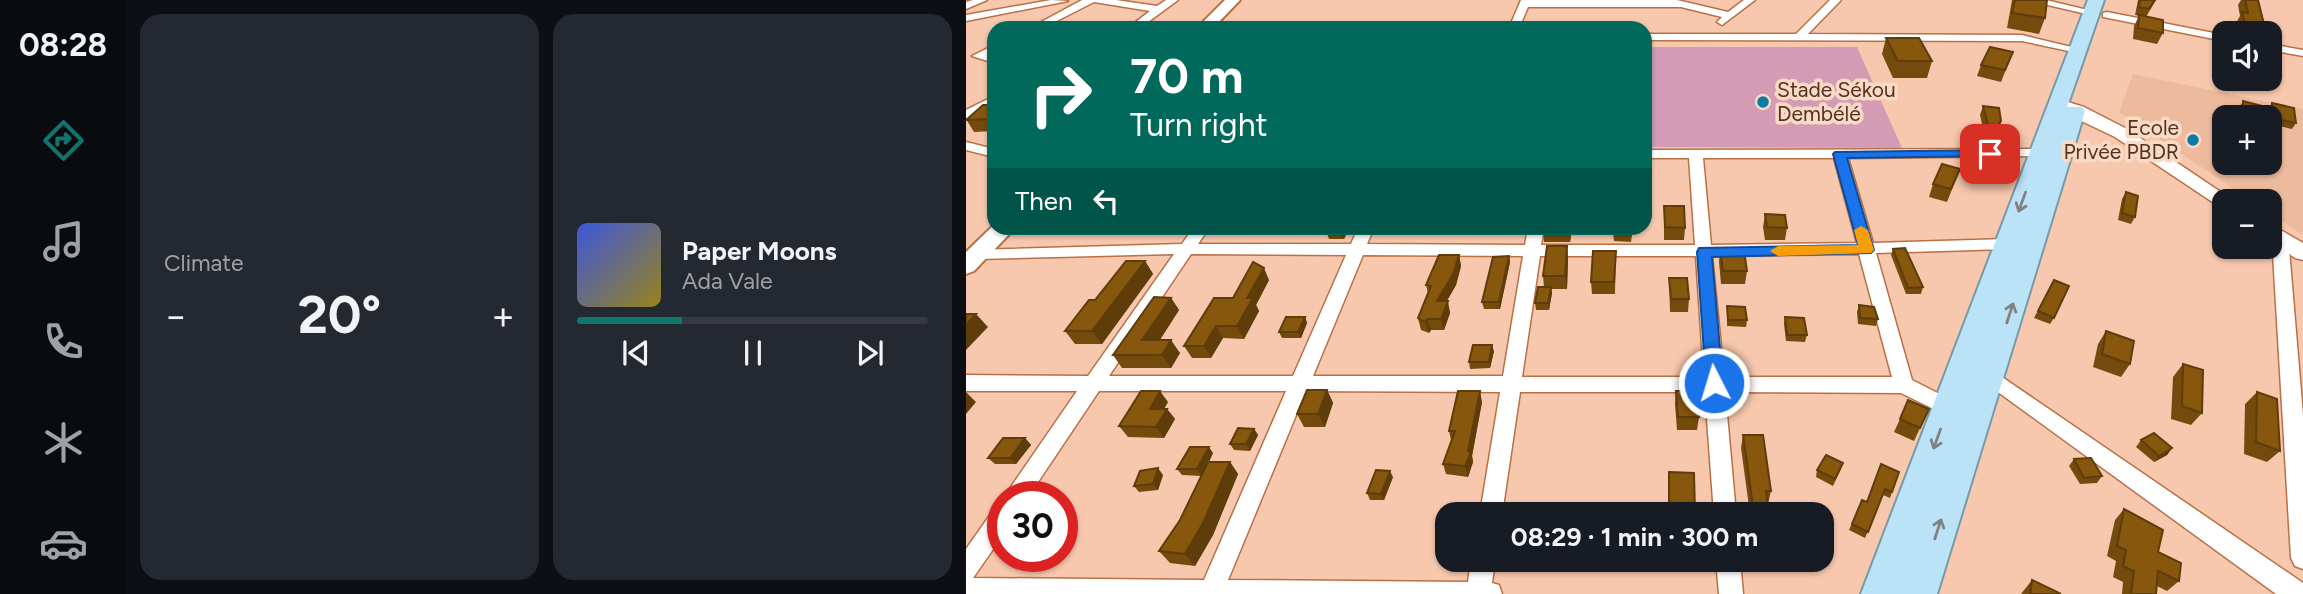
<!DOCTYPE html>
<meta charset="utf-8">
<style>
:root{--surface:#171b24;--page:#242831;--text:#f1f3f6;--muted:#9ea1a6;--line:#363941;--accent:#0f766e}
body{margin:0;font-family:Figtree,sans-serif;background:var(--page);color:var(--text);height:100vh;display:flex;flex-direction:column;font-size:26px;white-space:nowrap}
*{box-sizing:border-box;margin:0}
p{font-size:23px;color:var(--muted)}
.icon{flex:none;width:38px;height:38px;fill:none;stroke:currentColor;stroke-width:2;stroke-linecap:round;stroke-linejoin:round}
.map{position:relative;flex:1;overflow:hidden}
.drawer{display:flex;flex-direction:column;gap:14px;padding:14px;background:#0d0f14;width:840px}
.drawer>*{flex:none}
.hud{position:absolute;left:21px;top:21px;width:665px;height:214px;border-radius:21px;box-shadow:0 2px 5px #0004;background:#00695c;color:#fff;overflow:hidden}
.fabs{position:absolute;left:1246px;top:21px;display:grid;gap:14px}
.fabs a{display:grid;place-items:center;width:70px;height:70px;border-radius:14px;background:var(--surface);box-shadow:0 2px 5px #0004;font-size:35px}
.speed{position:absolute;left:21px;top:481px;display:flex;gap:14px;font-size:35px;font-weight:700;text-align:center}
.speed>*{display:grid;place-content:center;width:91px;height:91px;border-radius:50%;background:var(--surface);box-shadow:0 2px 5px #0004;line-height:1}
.speed .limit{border:10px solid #d22;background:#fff;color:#111}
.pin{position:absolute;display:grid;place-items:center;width:60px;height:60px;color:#fff;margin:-30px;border-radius:14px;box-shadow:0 4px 10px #0006}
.me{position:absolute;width:77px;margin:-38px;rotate:355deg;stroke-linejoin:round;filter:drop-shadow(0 0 5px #0008)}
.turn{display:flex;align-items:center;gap:24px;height:147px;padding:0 28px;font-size:32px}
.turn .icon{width:91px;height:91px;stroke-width:2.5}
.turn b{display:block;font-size:49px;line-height:60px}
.then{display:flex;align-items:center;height:66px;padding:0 28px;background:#0003;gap:14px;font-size:26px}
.big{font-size:52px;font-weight:700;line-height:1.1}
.drawer .tile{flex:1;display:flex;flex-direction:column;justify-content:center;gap:10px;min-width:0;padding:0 24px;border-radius:21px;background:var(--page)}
.song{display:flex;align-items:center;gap:21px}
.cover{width:84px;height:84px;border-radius:10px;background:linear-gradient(135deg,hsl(230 70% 55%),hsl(50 70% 35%))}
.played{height:7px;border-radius:4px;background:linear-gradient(90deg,var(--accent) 30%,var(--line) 30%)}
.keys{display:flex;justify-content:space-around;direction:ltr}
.heat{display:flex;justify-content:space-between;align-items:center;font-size:38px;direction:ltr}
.drawer .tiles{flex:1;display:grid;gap:14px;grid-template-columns:repeat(2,1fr)}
.trip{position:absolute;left:469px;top:502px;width:399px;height:70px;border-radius:21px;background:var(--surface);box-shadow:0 2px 5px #0004;font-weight:700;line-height:70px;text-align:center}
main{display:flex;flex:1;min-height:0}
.menu{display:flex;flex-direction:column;width:126px;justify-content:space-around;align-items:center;background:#090b0e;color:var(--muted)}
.menu .icon{width:49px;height:49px}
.menu .on{color:var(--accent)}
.menu b{font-size:32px;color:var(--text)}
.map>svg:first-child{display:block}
</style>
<main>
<nav class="menu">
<b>08:28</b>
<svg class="icon on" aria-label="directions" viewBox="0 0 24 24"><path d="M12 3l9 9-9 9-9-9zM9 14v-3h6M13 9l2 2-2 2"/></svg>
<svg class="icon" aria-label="music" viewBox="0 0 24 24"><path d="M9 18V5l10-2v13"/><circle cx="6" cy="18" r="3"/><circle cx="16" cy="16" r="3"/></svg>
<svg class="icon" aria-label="phone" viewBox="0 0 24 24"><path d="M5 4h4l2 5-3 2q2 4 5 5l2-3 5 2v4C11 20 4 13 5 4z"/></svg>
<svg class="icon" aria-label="climate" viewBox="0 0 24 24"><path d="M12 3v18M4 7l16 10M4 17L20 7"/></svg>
<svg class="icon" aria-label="car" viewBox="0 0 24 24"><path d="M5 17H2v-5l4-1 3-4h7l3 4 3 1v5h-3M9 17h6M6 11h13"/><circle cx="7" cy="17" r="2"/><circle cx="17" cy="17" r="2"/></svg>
</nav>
<section class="drawer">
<div class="tiles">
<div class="tile"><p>Climate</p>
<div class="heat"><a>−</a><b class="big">20°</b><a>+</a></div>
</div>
<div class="tile">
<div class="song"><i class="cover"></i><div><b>Paper Moons</b><p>Ada Vale</p></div></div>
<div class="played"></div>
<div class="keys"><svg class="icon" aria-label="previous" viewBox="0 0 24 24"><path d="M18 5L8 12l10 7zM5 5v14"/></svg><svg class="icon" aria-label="pause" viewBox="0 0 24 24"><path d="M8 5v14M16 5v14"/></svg><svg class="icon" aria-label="next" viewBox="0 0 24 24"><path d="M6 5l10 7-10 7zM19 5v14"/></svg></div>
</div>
</div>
</section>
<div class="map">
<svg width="1337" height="594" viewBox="0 0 1337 594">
<rect width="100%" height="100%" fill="#f8c8ae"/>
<path fill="#eeba9e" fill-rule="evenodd" d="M1167,74L1337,109V235L1304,213V201H1286L1153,112ZM1258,117H1304V163H1258Z"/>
<path fill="#d49bb5" d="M679,47H891L936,148L679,147Z"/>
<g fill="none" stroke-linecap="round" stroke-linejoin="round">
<defs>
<path id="minor" d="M7,0H21L0,9V2Z
M85,0L102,1L0,21V15Z
M116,0H150L191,6L200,0H212L174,28H162L184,11L128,2L77,28H64Z
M555,0H711L762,12L778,0H789L756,25L751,22L756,17L715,7H562L553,28H543Z
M864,0H875L842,34L1056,35L1118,50L1112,53L1056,41L679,40V34H830Z
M1060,0H1080L1130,12L1125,15Z
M1141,12L1258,35V41L1137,17V13Z
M1304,44L1337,50V56L1304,50Z
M28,45V52L23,55L28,57V63L6,56Z
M28,96V105L0,119V110Z
M0,142L28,149V157L0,150Z
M1074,149L1079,150V156L882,158L907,243L1041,239L1049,244L1041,249L910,253L946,380L995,405L998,411L995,417L988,419L935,393L759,392L770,514H748L739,392H554L536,514H514L534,392L340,391L262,580L502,582L505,560H529L526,583L533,585L536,594H0V549L29,508L37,505V535L7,578L238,580L320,391H133L62,497H38L111,391H0V375L122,376L208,254L12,259L6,258L4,254L6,250L216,244L227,228H243L232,244H385L392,228H408L401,244L559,245L562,228H578L575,245H729L723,158H679V150ZM737,158H868L891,243L745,245ZM225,254L380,255L327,376H143ZM893,254L926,377H758L746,256ZM397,255L557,256L537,376H347ZM574,256H730L738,377H556Z
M1314,232L1322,237L1337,415V569L1329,566L1325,558L1306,237Z
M1017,364L1337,583V594H1310L1010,376L1007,371L1010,366Z
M750,560H774L777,594H753Z"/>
<path id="tertiary" d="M1092,99L1118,107L1161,129L1268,201H1258V207L1251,205L1149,137L1086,107L1084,104L1086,101Z
M1304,224L1337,243V260L1329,258L1304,240Z"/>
<path id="secondary" d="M259,0H274L247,28H231Z
M28,225V228H49L8,271L0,274V252Z"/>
<path id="primary" d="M1122,0H1138L1101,107H1116L1119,111L971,594H895Z"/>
</defs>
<use href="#minor" stroke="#b97045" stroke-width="3"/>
<use href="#tertiary" stroke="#b97045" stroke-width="3"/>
<use href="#secondary" stroke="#b97045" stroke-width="4"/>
<use href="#primary" stroke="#7899a8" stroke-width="4"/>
<use href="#minor" fill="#fff" fill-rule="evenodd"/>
<use href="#tertiary" fill="#fff" fill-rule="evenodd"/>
<use href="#secondary" fill="#fff" fill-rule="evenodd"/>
<use href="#primary" fill="#bbe3f7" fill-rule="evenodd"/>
</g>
<path fill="#744b0c" d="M1046,0H1081L1079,18L1073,34L1041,28Z
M1172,0H1190L1180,17L1197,33L1191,44L1167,39L1168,26L1173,16L1169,15Z
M1275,0H1292L1299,28L1296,33H1272L1270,23L1274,16L1272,5Z
M920,38L966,61L961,78H927L916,54Z
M1047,52L1035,82L1011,76L1015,65Z
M1277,101L1300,117H1269L1270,113Z
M1306,103L1330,123L1326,129L1304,124L1302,109Z
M28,105V131L8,132L0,119Z
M1017,106L1031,130L1021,147L1014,115Z
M1279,163H1296L1294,166Z
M994,169L981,202L963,197L967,184Z
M1160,192L1169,217L1165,224L1152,220L1156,199Z
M698,206L719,228L718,240H698Z
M799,214L821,228L819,240H799L797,227Z
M359,228H383L378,239H363Z
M412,228H435L432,235H414Z
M462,228H502L500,233H463Z
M577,228H606L604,242H578Z
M630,228H667L665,242L648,241L647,233H631Z
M601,246L602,259L601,289H585L586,293L583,310H570L569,303L578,287L577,276Z
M754,249L781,271L779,284H755L753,262Z
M927,249L957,287L955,294H940L925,255Z
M650,251L649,294H626L625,282Z
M493,255L495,266L490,285L481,301L484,313L478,330H465L463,333L455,330L452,318L462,293L460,285Z
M543,256L544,262L534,309H518L516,302Z
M179,261L187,274L136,344H109L99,331L129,300Z
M703,278L723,299L722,312H704Z
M303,280L290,305L293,311L278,339L257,338L245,358H226L218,346L267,298Z
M1088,280V318L1084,324L1068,318Z
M205,298L213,310L194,340L214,353L205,368H156L147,355Z
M893,305L912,319L910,326L892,324L891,312Z
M761,306L781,320L780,327L761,326Z
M339,317L341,323L335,338H316L313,332Z
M819,317L841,335L839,342L820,341L818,324Z
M1140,331L1164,364L1155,377L1127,367L1132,344Z
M528,351L524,368L504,369L503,362Z
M1217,364L1236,413L1225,425L1205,419L1207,377Z
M361,390L367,403L359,427H338L331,414Z
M710,391L733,417L731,430H711L709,404Z
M1291,392L1314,451L1301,462L1278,454L1279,404Z
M202,402L198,409H201L209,419L198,438L162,437L153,426Z
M516,402L506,456L507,462L502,477L480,474L477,464L485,440L483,431Z
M963,409L948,441L928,432L934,419Z
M288,429L292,435L284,451L268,450L264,444Z
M777,435L805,491L802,504L803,514H784L775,448Z
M59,438L65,445L50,464H29L22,458Z
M1175,440L1206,448L1201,455L1188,462L1170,447Z
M247,453L243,462H264L272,474L247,535L229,566L204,563L193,551L214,520L236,476L216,475L211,469Z
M1108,459L1136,476L1131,483L1114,484L1103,466Z
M915,464L926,492L924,498L917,495L899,538L883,530L896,500L901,502Z
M875,469L867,486L850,477L851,470Z
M197,475L192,490L173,492L168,486Z
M427,477L418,500H404L401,493Z
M1158,509L1213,581L1201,591L1191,586L1190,594H1156L1157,582L1147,577L1150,561L1141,556L1149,520Z
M1066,580L1095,594H1055Z"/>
<path fill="#5e3d0a" d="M28,113V130L21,119Z
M1035,121L1031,130L1021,147L1025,137Z
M374,228H383L378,239Z
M430,228H435L432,235Z
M603,228H606L604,242Z
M601,246L602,259L601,289L599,276Z
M493,255L495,266L490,285L474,312L471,301Z
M543,256L544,262L534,309L533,302Z
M179,261L187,274L136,344L126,331Z
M298,268L303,280L290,305L293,311L278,339L271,326L281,298Z
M585,287L586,293L583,310L582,303Z
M205,298L213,310L185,353L176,340Z
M482,301L484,313L478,330L475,319Z
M10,314L22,327L0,350V325Z
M339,317L341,323L335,338L332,332Z
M461,319L465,330L463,333L459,322Z
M250,326L257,338L245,358L238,346Z
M205,340L214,353L205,368L196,355Z
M526,345L528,351L524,368L523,362Z
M361,390L367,403L359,427L352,414Z
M194,391L202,402L192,419L184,409Z
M514,391L516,402L506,456L507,462L502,477L499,466Z
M0,392L10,402L0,414Z
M201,409L209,419L198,438L190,427Z
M288,429L292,435L284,451L280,444Z
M59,438L65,445L50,464L44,458Z
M243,447L247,453L236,476L231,469Z
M1206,448L1201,455L1188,462L1193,456Z
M264,462L272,474L247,535L229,566L219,554Z
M192,468L197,475L192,490L187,484Z
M424,471L427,477L418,500L415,494Z"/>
<path fill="#87570e" stroke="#5e3d0a" stroke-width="2" d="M1049,0H1081L1079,18L1046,13Z
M1174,0H1189L1183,9L1173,7Z
M1279,0H1292L1299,28L1279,25L1276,12L1282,13Z
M1173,15L1197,20V33L1172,28Z
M920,38H953L966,61H932Z
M1024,47L1047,52L1039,70L1015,65Z
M1277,101L1300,107V117H1277Z
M1306,103L1328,108L1330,123L1307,118Z
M17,105H28V113L21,119L0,120Z
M1017,106L1033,108L1035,121L1025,137Z
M976,164L994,169L985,189L967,184Z
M1160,192L1172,196L1169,217L1156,213Z
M698,206H718L719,228L699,227Z
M799,214L819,215L821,228L801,227Z
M581,246H601L599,276H577Z
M939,248L957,287L942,288L927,249Z
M754,249L778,250L781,271H757Z
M627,251H650L648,282H625Z
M473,255H493L487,274L471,301H482L475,319H461L459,322L452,318L465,286L460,285Z
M543,256L533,302H516L527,257Z
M160,261H179L126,331H99L123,300H129Z
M287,262L298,268L281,298H287L271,326H250L238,346H218L248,298H267Z
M703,278H721L723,299H705Z
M1088,280L1103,286L1088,318L1072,311Z
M572,287H585L582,303H569Z
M188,297L205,298L176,340H205L196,355H147Z
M893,305L908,307L912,319L894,318Z
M761,306L779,307L781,320H762Z
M0,314H10L0,325Z
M320,317H339L332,332H313Z
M819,317L838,318L841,335H821Z
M1140,331L1168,341L1164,364L1136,354Z
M507,345H526L523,362H503Z
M1217,364L1237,370L1236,413L1216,406Z
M341,390H361L352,414H331Z
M175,391H194L184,409H201L190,427L153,426Z
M492,391H514L502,451L505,452L499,466L477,464L489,431H483Z
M710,391H731L733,417H712Z
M1291,392L1311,399L1314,451L1290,442Z
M942,400L963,409L954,428L934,419Z
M272,428L288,429L280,444H264Z
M1188,433L1206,448L1193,456L1175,440Z
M777,435H797L805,491H800L803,514H788Z
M37,438H59L44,458H22Z
M224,447H243L231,469H211Z
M860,455L877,463L869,479L851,470Z
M1125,458L1136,476L1118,478L1108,459Z
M242,462H264L237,523L219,554L193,551L214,520Z
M915,464L933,472L926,492L919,489L902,532L886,524L896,500L901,502Z
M192,468L187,484L168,486L174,471Z
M410,470L424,471L415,494L401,493Z
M703,472L728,473L729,514H703Z
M1158,509L1197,530L1192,552L1215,563L1213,581L1192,571L1190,594H1165L1168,571L1157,566L1160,550L1151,546Z
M1066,580L1095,594H1064Z"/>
<defs><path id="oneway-shaft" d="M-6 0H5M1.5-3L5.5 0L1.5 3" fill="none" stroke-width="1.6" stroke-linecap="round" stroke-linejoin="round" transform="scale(1.75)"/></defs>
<g stroke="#818281">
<use href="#oneway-shaft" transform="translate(1056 202) rotate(110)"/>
<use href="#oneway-shaft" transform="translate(1044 313) rotate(-72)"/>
<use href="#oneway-shaft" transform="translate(971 439) rotate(110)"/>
<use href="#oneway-shaft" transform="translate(972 529) rotate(-72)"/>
</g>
<path fill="#1a73e8" stroke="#114b97" stroke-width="2" d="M1024,150L1030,154L1029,156L881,158L908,250L905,253L746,257L757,383L755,388H742L740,383L731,252L733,248L892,245L867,154L869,152Z"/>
<path fill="#f59e0b" d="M895,226L902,230L908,250L905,253L812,256L804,251L812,246L892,245L888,230Z"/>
<g fill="#087ca4" stroke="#fad9c7" stroke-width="2.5">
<circle cx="797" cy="102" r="7"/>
<circle cx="1227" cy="140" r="7"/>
</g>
<g text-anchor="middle" stroke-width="7" stroke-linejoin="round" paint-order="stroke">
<g font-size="21" fill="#523320" stroke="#fad9c7" text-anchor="start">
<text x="811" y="97">Stade Sékou<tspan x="811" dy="24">Dembélé</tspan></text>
<text x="1213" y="135" text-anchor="end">Ecole<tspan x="1213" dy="24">Privée PBDR</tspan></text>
</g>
</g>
</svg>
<div class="fabs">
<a><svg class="icon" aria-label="sound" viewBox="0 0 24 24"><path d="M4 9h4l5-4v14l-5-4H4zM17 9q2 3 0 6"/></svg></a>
<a>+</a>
<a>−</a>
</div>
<div class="speed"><div class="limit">30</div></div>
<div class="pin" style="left:1024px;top:154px;background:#d93025"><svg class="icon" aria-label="arrive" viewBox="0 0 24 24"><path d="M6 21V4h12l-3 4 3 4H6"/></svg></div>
<svg class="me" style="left:748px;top:383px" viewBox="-20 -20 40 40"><circle r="17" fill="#1a73e8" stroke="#fff" stroke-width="3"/><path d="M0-11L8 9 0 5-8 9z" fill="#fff"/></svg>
<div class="trip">08:29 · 1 min · 300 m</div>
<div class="hud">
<div class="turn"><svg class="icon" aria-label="right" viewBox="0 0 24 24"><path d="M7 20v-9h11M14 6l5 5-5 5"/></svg><div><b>70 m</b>Turn right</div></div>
<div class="then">Then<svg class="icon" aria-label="left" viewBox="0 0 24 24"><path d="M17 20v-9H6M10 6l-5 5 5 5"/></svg></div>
</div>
</div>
</main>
